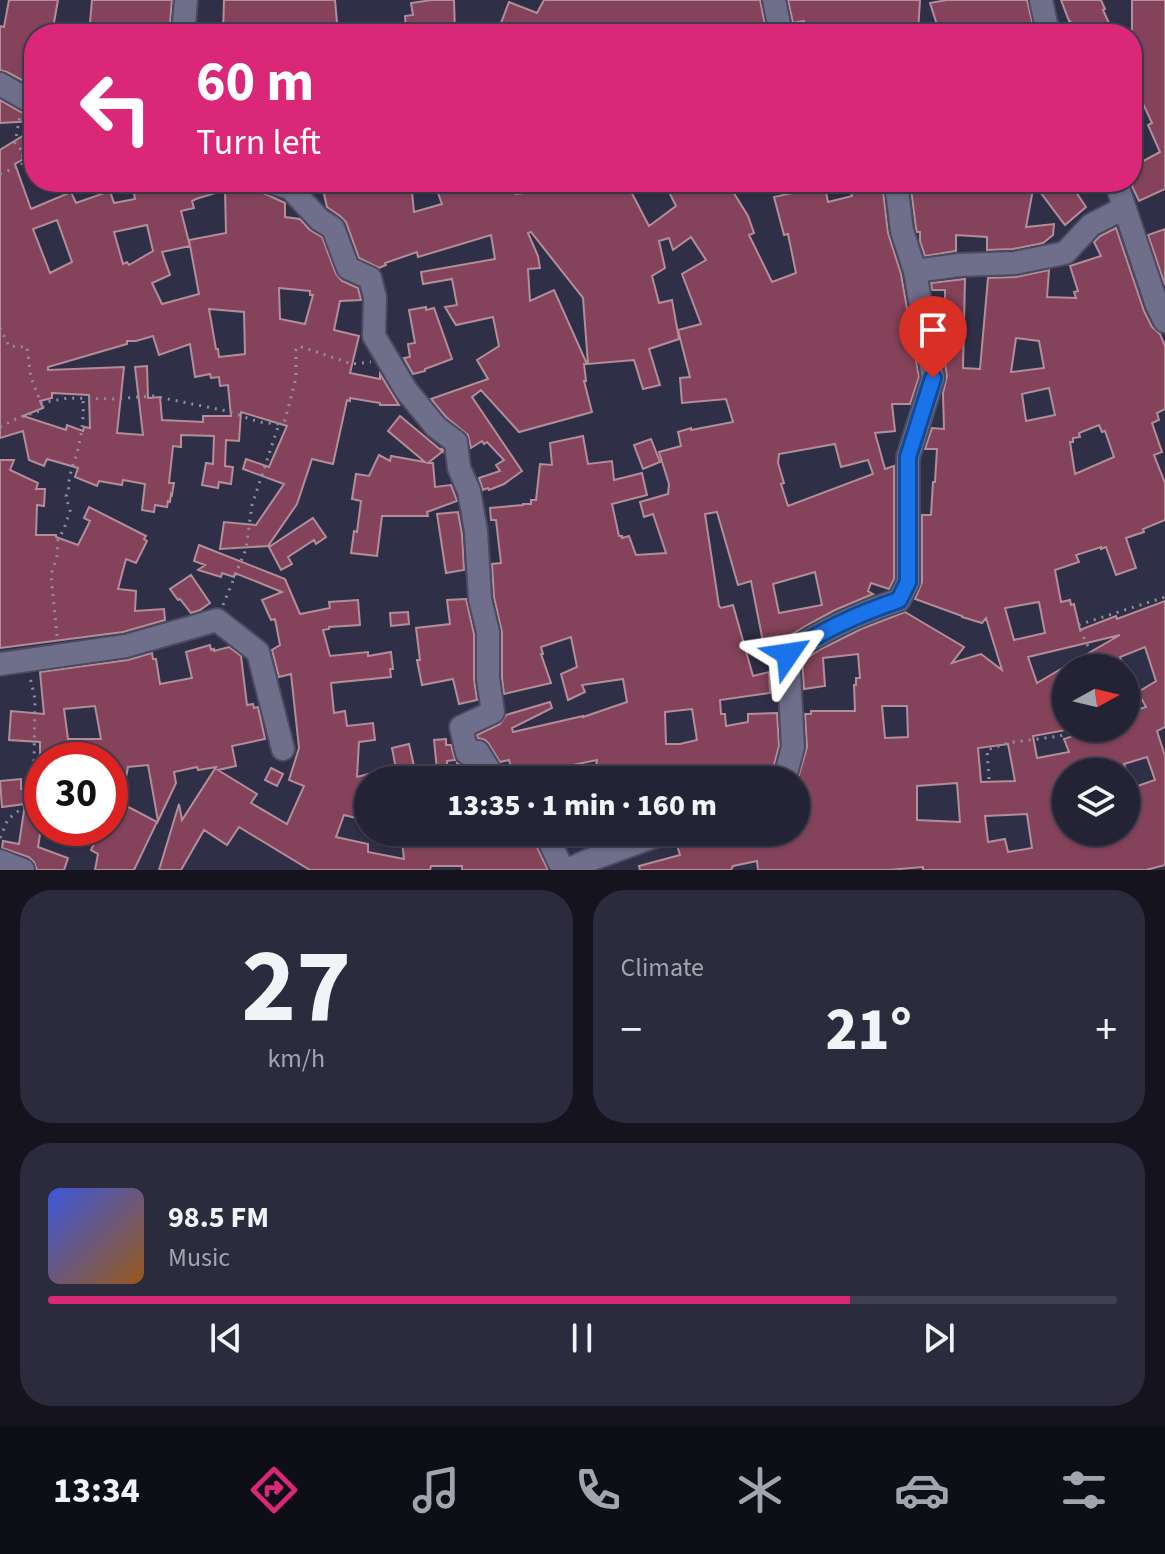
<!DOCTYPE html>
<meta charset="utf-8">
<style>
:root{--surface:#242336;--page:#2c2b3e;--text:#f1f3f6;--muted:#a3a4ad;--line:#414051;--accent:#db2777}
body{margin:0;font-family:"Source Sans 3",sans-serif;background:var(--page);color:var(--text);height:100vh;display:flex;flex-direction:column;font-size:30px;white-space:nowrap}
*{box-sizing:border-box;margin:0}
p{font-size:26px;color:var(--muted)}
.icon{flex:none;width:44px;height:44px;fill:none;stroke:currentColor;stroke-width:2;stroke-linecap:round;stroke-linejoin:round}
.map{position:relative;height:870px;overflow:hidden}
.side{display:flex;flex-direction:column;gap:20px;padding:20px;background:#14131e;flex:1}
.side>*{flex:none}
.top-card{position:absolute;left:24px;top:24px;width:1118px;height:168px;border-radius:32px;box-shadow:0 2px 6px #0004,0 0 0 2px var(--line);background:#db2777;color:#fff;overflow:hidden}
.needle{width:52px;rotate:82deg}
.controls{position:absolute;left:1052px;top:654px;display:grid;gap:16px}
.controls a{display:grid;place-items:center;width:88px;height:88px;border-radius:50%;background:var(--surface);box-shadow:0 2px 6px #0004,0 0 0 2px var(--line);font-size:40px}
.speed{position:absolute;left:24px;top:742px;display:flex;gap:16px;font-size:40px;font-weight:700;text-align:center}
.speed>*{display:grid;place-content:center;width:104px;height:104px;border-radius:50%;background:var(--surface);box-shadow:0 2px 6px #0004,0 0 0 2px var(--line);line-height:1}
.speed .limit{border:12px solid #d22;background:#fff;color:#111}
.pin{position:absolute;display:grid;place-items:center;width:68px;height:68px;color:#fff;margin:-82px -34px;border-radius:50% 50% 50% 0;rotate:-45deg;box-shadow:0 0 8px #0007}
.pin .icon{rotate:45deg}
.me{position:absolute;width:88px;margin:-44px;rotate:58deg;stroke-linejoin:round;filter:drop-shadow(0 0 6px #0008)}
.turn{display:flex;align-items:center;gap:28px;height:168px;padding:0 40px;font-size:36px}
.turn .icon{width:104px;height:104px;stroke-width:2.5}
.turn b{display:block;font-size:56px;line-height:68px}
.big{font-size:60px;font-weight:800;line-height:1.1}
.side .widget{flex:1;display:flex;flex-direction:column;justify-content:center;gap:12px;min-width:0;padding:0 28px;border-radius:32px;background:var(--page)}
.side .dial{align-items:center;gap:0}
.dial b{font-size:104px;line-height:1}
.song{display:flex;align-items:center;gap:24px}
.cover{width:96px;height:96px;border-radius:12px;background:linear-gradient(135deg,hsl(230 70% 55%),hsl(30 70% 35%))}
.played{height:8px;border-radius:4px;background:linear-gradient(90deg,var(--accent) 75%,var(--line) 75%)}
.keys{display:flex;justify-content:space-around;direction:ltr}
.heat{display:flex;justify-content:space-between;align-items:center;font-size:44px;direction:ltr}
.side .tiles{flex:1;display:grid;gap:20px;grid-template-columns:1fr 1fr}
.widget:last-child{grid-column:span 2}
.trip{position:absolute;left:354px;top:766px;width:456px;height:80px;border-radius:40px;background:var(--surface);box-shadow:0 2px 6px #0004,0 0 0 2px var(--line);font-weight:800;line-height:80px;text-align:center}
.menu{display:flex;height:128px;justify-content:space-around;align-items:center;background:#0e0e16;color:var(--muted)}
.menu .icon{width:56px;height:56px}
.menu .current{color:var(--accent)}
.menu b{font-size:36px;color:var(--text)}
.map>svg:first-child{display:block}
</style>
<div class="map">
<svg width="1165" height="870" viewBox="0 0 1165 870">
<rect width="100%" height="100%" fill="#302f48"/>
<path fill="#84435a" stroke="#b28e99" stroke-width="2" fill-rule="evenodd" d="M9,0H58L52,34H34V85H31L7,72L0,70V26L4,27Z
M92,0H172L169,34H89Z
M224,0H335L338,34H223Z
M432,0H454L455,34H433L434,28L431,27L406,29L405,16L413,15L411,3Z
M544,0H760L767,34H750L751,25L717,23L705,24V34H520L521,31L501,23L509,2L537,13Z
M788,0H920L918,32L878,29V31H853V34H807L804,21L793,23Z
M947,0H1027L1035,34H940L930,3Z
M1061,0H1101L1105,9L1103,10L1114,34H1076L1070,21H1069Z
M1132,0H1165V189L1139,201L1132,186V167L1160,152L1148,125L1152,123L1132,80Z
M0,100L21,112L34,113V121L0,123Z
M34,129V157L29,156L15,164L31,209L71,192L76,203L110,191L114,203L135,199L132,182H176V186L194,182H241L242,185L257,184L261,192L285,203V217L300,219L310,230L322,237L336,274L342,281L358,288L361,300L340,301L334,330L359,336L350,373L380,379V374L399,405H380V403L350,398V401L347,400L333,464L312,459L297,504L268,546L220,549L224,522L256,525L284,484L243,469L246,459L269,467L287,426L241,412L239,441L226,440L225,466L233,467L231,484L219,482L218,488L202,485L206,463L213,464L214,436L181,435V447L173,446L169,483H174L172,495L171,494L170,502L168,501L167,507L155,505L154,512L142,510L145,484L123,480L122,485L99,481L97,486L75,477L78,468L47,459L44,466L29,460L23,431L0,438V150ZM225,190L226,233L189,240L199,294L162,304L152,283L170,275L162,252L190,246L181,211L194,208L192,201L196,199ZM57,220L72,262L50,273L33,229ZM147,225L153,251L129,265L127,262L123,264L114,232ZM279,288L310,291V295H313L305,324L280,319ZM209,309L244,312L245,354L219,357L218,349H216ZM153,336L159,355L190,344L195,377L210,374L211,378L219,377L220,386L228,385L231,416H203V422L162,420L160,397L148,398L147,366L135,367L143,435L117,433L124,367L48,370V367L127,344V341H136ZM52,393L89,395L90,428L84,427L83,431L67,425L66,430L23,416L43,408L40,401L52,398Z
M350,182H411L414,212L442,204L434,182H511L514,193L516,194L549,190L547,182H626L649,226L676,206L664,182H727L748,216L754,233L749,235L772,282L796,273L788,234L784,235L774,197L802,191L800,182H824L828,202L852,196L849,182H882L888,233L901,274L919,377L910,404H892L895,431L875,433L885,469L894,466V579L889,589L871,583L868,591L873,594L835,610L807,625L780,642L775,651L765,652L751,581L738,585L717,512L705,514L719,606L721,608L733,605L753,676L769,672L770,693L720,700L721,714H725L726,726L748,722V714L777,713L779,746L774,765L762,770L758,780H740L739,774L712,780H602L601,766H596L597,760L568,766L572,780H540L539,774L515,780L509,760L500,762L489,744L485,740L478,738L477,735L500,724L506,715L550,702L552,708L512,728L513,732L583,716V717L627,702L623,679L582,685L585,692L568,700L561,674L577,667L571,637L541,647L543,654H541L551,683L504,694L502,678V632L494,597L492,564L501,563L496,520H491L490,508L523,505V504H531V500H536L540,464L552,465L550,443L583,436L588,464L612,461L614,480L642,473L647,495L612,504L619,536H622V538L629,536L636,555L666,553L653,514L644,517L640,502L668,494L669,484L659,452L681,446L678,432L691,428V430L733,422L726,399L682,403L680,378L690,377L678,330L701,324L682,274L706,260L691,237L673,250L669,238L659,241L665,268L652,276L659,303L672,300L679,339L649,349L660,385L643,389L634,360L588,364L583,298L531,232L528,233L538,256L540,268L528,269L530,301L554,290L587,364H584L586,381H584L592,412L519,432L481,390L472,397L522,471L504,484L489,490L488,488L483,490L479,478L500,471L496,465L504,460L487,442L484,444L482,441L471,448L468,435L446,417L431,399L488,379L477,360L499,346L493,317L456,325L445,307L457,305L452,279L423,284L421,272L495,259L491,235L418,257L417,252L385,263L386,265L379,268L359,258L346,222L340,216L327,207L323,190L350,185ZM835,444L841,467L868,460L873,474L788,506L781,484L784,483L778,463L779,454ZM815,572L822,605L779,613L773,584ZM692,709L697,740L680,744H666L665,712Z
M910,182H954V185L999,184V182H1094L1076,192L1086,207L1065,225L1034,184L1026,227L1054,224L1053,235L1043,243L1013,249L987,250V237L956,235V251L925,256L920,241V232H917L916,228Z
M1116,228L1144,311L1152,327L1160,334L1165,346V409L1157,413L1159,420L1152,423L1162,452L1154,455L1165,483V520L1143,529L1144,532L1126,538L1136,568L1116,575L1106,547L1101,549V547L1076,555L1079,562L1055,570L1061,602L1070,600L1071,605L1074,604L1080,630L1116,616L1117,619L1165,601V727L1157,731L1165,756V865L1146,870H923V867L888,870H758L757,861L733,866L731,870H640L639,866L680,855L676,842L681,832H724L727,840L752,835L751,832H796V785L807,747L805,714H811V711H855L854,685H856V678H860L858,654L823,658L825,686L804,689L802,661L821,649L861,629L905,612L964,647L952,663L981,654L1002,670L986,618L982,623L962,617V616L915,599L922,582V515H931L933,482H935L937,449H925L932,428L944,429L943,393L947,376L941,340H945V290H932L931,283L965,279L963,368L980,369L988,278L1016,277L1049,270L1047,297L1076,298L1074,292L1078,291L1070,266L1101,256L1094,242L1100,236ZM1016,338L1039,341L1044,368L1011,372ZM1049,388L1055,415L1026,421L1022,394ZM1099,425L1102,432L1105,431L1114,457L1075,474L1070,442H1073V438L1080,437L1079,433ZM1039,602L1045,633L1014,640L1005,608ZM1120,635L1066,666L1037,683L1028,657ZM1145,647L1156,681L1138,692L1146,707L1133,711V717L1126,720V728H1100L1084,735V732L1064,739L1069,752L1037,758L1033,736L1066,730V668H1124L1120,657ZM882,706H907L908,737L885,738ZM1008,744L1015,781L981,782L978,748ZM1147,757L1155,780L1126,790V832H1066V772H1127L1124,764ZM957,783L960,822L917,820V786ZM1027,814L1032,848L1008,852L1005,839L988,842L985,816Z
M1165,229V285L1148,235Z
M426,307V310L434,308L452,359L425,369V371L413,374L404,358L410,357L408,344L415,343L409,310Z
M400,416L442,451L441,448L443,450V451L428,463H433L435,487L451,485L457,501L427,512L428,516H382L377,556L351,553L354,531L357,532L361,501L352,499L356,474L369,476L379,455L390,461L391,456L425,462L388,431Z
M651,439L660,462L643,469L634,445Z
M0,460H14L10,470L38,483L36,489H45L44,506L37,505L36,535H56V537L78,545L90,521L84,518L89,507L146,536L144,539L147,541L136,563L126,559L118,589L136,591L135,611L164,609L165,620L123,632L0,648Z
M458,512L462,534L464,570L446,573L437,514Z
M313,518L326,537L316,544L314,540L288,557L292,564L281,570L269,547Z
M199,545L285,579L300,614L330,608L329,602L358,600L360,625L329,627V629L323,630L330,656L368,652V656L391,652L393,669H390L391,677L331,683L334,713L345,711L347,726L373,723L375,740L359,742L357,777L368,774V821L344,815L336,837L368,844V852L404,859L401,832H427L431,847L443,845L442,832H521L522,839L532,837L548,870H462V866H431L430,870H310L239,827L227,845L204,830L181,870H159L179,804L182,820L216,767L198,770L197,767L174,772L176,783L158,821L148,765L128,767L123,793L110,790V760H40V742L9,740L11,711L44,714L40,672L128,660L152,653L153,659H156L160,684L192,678L186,652L210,645L211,650L214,649V651L229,647L241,656L247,705L253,704L254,708L258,707L265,739L232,746L236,766L218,770L257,794L251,803L287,824L304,786L289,780L299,748L291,674L279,677L272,650L280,645L275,619L271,620L262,600L282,592L235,573L234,577L222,573L221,577L198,570L205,565L194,561ZM95,706L101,739H68L64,709Z
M191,575L210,603L200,610L191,613L180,599L178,600L170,589Z
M466,599L474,634V679L477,700L459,704L453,679L422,685L417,660H420L416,628L450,624L447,600Z
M408,612L409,624L391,626L390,613Z
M446,739V745H451L455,760L447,761L448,778L438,779L434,740Z
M409,744L414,766L396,769L392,748Z
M457,763L462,766L471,767L474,774L460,777Z
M271,768L283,774L277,786L265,780Z
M21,779V789L42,794V822L38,847L68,858L64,870H37L34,862L29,857L2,848L3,841L19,844L25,804L2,807L0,781Z
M117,801L157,822L134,870H95L98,854L91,850L101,828H110V814Z
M567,832H607L608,838L571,845Z"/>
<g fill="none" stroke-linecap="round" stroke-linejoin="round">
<defs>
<path id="minor" d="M774,0L781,34
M1041,0L1046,24L1051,34
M183,34L186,0
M0,84L28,100L34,99
M271,182L290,188L320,220L333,228L348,268L370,278L375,297L374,336L406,390L436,427L456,442L459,468L469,491L476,531L480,599L488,632V679L493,712L461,727L467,753L478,752L488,768V780
M1116,182L1157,305L1165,321
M915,271L959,265L1015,263L1065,253L1091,225L1124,208
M0,664L126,646L217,620L258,652L283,749
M772,780L785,777L793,747L788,654C822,630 860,613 899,600L908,582V457L933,378L915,271L902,231L896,182
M545,832L563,870
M0,861L23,870
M568,870L587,861L667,832"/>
</defs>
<use href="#minor" stroke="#4c4a60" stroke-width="26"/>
<path stroke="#8f8fa3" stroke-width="3" stroke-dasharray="2 6" stroke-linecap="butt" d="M0,174L22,165L23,152L15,143L20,116
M0,328L9,346L27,347L31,378L41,403L68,398L113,399L153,396L227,411L259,422L279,424L285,420L296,378V350L299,346L352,364L371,362
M0,427L18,418L42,410L43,407L42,404
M223,605L246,549L252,505L279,424
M57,636L51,575L57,556L58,540L64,529L70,511L66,496L69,493C67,476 74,465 78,449C82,434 84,415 83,399
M1098,668L1078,625L1165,597
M989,779L987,750L1008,743L1060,736L1078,728
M0,838L8,819L25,806L26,784L34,761L35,699L30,677"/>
<use href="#minor" stroke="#6f6e8b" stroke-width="22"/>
</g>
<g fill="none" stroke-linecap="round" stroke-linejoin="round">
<defs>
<path id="route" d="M788,654C822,630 860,613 899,600L908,582V457L933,378"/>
</defs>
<use href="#route" stroke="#114b97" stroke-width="20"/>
<use href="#route" stroke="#1a73e8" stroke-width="14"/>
</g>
</svg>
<div class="controls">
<a><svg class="needle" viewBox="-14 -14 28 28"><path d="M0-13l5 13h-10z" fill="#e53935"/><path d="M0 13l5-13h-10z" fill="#a3a4ad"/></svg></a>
<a><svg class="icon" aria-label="layers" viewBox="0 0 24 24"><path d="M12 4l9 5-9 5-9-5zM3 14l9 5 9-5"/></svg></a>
</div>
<div class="speed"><div class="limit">30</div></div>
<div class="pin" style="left:933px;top:378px;background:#d93025"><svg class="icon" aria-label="arrive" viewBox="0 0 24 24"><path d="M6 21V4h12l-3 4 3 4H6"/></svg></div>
<svg class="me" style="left:788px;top:654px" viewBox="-20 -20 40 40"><path d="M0-17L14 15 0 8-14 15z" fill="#1a73e8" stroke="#fff" stroke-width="4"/></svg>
<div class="trip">13:35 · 1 min · 160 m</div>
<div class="top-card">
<div class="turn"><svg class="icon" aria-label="left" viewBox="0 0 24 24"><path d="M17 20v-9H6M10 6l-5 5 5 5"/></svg><div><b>60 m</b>Turn left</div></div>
</div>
</div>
<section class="side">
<div class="tiles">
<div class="widget dial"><b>27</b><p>km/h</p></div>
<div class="widget"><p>Climate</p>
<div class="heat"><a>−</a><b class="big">21°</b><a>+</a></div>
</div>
<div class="widget">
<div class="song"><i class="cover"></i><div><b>98.5 FM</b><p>Music</p></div></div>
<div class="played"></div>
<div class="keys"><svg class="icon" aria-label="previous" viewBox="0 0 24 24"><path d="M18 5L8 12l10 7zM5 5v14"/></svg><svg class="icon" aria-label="pause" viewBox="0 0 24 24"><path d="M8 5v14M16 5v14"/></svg><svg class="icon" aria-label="next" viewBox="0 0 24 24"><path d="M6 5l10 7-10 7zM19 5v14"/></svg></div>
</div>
</div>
</section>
<nav class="menu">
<b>13:34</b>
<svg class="icon current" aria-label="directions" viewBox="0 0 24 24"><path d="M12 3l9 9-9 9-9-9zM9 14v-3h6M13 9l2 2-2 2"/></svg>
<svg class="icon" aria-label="music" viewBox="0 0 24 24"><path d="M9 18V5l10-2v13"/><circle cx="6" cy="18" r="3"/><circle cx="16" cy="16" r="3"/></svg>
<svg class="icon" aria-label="phone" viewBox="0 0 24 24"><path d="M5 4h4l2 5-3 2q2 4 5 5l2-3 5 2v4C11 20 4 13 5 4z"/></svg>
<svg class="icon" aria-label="climate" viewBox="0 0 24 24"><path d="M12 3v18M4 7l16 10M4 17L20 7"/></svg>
<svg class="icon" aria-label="car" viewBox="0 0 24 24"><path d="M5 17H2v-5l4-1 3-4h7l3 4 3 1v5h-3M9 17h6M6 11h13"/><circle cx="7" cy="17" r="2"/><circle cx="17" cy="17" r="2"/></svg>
<svg class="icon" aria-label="filters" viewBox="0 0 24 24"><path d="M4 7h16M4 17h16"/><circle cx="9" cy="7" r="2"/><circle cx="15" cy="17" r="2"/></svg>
</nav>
